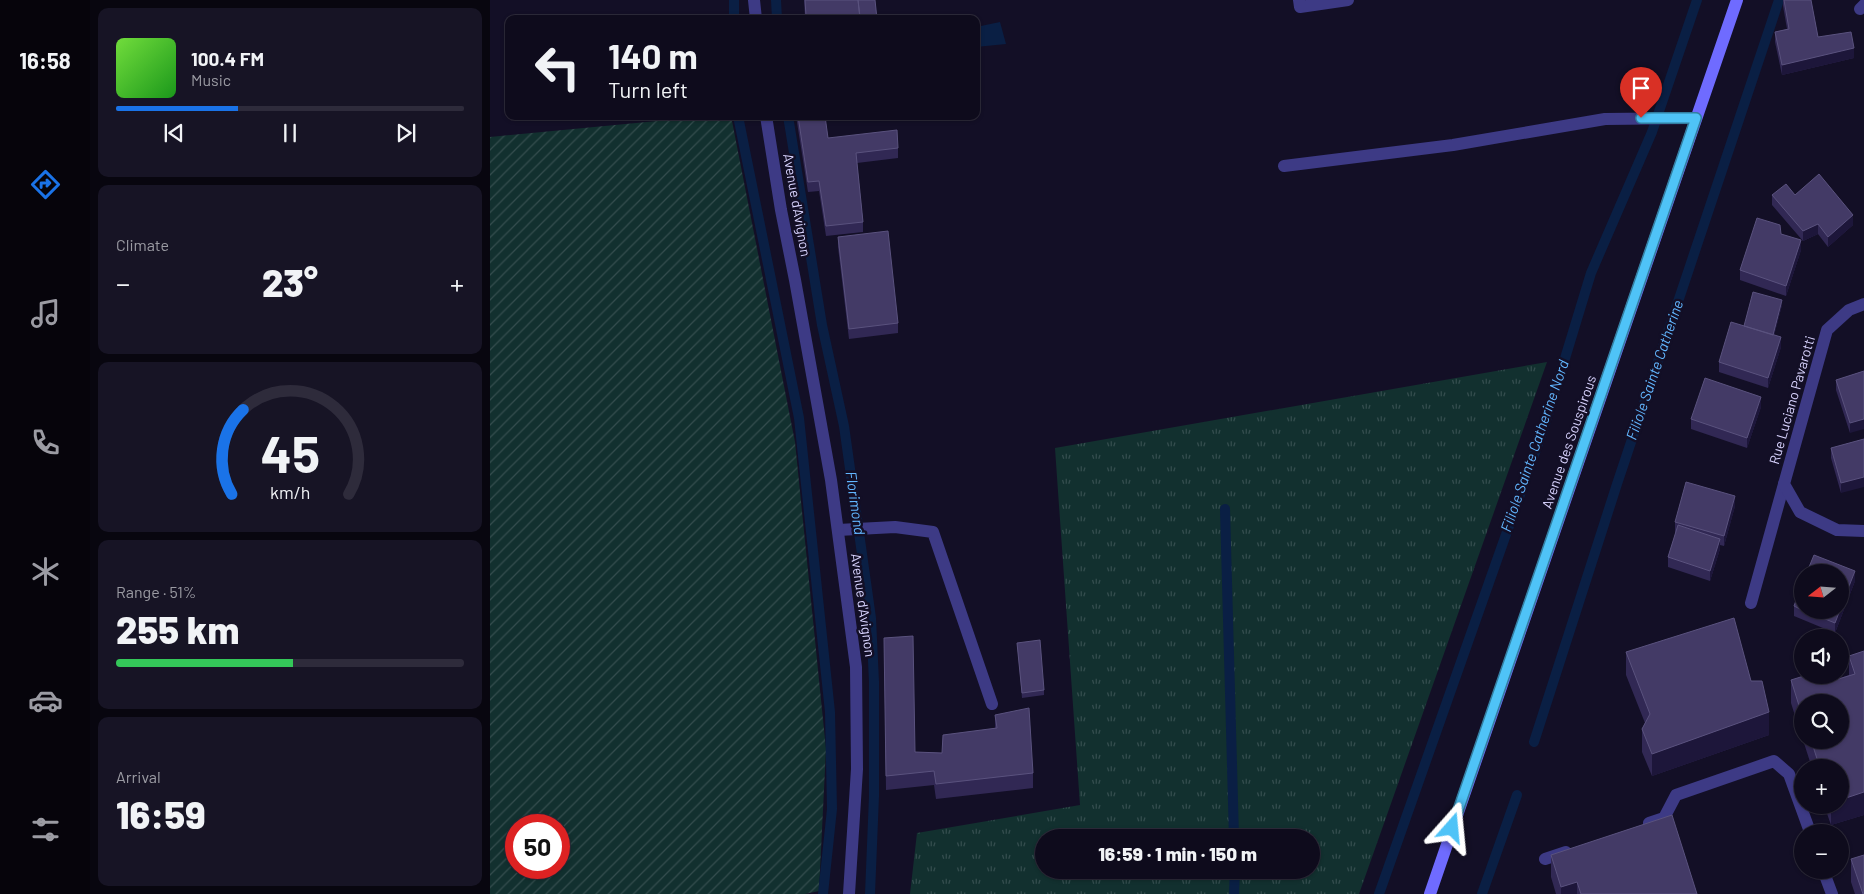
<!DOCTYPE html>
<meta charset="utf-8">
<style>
:root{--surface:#0e0b1c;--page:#171425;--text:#f1f3f6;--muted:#9b9ba3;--line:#2e2b3b;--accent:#1a73e8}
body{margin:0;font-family:Barlow,sans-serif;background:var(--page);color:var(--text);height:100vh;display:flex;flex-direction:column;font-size:19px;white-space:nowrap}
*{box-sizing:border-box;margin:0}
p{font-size:16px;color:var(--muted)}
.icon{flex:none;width:28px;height:28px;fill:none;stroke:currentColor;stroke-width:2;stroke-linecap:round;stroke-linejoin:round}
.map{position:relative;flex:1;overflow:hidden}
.side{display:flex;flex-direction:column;gap:8px;padding:8px;background:#08060f;width:400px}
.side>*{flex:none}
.top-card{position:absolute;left:15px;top:15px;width:475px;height:105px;border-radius:10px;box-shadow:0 1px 4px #0004,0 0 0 1px var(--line);background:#0e0b1c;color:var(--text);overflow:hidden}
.needle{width:32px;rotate:253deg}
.controls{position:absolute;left:1304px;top:564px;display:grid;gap:10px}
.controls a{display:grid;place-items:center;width:55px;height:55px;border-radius:50%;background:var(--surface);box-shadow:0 1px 4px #0004,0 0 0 1px var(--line);font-size:25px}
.speed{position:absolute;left:15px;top:814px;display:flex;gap:10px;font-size:25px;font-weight:700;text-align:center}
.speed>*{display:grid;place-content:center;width:65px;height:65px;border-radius:50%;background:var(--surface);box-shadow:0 1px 4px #0004,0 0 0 1px var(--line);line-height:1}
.speed .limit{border:8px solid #d22;background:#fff;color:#111}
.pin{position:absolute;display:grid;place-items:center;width:42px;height:42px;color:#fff;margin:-51px -21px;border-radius:50% 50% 50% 0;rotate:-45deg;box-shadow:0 0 5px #0007}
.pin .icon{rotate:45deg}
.me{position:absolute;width:55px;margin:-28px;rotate:18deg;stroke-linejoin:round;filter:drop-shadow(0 0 4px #0008)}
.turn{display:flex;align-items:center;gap:18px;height:105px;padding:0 20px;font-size:22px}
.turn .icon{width:65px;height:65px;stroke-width:2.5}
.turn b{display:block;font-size:35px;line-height:42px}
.big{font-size:38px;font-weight:800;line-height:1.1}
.side .widget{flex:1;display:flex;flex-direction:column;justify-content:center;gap:8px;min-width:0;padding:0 18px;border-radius:10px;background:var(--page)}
.side .dial{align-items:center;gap:0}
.dial svg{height:130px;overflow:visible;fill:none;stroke:var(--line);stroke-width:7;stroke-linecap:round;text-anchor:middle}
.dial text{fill:var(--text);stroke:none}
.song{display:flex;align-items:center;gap:15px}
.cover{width:60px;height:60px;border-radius:8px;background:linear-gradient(135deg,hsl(100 70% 55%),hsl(120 70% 35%))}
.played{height:5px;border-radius:2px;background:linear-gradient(90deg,var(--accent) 35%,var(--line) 35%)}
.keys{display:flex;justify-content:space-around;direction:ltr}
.heat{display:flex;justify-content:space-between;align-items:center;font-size:28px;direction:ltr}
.charge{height:8px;border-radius:4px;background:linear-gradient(90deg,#34c759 51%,var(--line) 0)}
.trip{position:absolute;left:545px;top:829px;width:285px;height:50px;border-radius:25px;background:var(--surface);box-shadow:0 1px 4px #0004,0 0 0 1px var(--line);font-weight:800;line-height:50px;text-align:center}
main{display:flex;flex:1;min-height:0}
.dock{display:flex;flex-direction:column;width:90px;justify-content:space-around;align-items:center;background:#06040b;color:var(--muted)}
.dock .icon{width:35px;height:35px}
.dock .on{color:var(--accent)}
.dock b{font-size:22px;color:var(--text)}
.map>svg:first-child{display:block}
</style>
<main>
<nav class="dock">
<b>16:58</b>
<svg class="icon on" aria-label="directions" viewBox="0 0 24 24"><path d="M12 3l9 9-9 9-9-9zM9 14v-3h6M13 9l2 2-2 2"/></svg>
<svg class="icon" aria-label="music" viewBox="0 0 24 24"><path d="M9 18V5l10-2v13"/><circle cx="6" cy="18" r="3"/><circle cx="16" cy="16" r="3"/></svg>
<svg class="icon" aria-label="phone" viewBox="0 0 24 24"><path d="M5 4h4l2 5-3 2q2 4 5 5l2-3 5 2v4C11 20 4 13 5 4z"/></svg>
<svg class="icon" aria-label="climate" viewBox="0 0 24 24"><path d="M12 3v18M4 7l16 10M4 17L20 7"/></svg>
<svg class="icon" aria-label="car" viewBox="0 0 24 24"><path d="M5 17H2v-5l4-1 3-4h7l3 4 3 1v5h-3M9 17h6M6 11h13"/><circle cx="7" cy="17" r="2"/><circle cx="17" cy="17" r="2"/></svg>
<svg class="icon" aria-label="filters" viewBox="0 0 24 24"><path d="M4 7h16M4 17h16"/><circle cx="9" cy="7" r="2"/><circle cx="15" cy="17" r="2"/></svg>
</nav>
<section class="side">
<div class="widget">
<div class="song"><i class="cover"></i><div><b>100.4 FM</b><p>Music</p></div></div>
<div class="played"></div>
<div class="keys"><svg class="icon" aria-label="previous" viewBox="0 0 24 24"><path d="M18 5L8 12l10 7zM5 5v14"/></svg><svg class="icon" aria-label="pause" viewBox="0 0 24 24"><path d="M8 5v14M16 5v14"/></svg><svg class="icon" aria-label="next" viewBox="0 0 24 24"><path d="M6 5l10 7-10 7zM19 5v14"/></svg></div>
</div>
<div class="widget"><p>Climate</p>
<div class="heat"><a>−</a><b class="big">23°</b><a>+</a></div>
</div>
<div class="widget dial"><svg viewBox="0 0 100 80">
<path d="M14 69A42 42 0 1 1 86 69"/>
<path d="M14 69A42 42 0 0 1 21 17" stroke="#1a73e8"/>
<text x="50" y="56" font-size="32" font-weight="700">45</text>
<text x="50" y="72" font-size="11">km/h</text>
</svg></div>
<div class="widget"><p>Range · 51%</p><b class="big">255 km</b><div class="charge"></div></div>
<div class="widget"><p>Arrival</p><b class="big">16:59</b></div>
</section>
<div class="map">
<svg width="1374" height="894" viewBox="0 0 1374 894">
<defs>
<pattern id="grass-tufts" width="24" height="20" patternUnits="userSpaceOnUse" patternTransform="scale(1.25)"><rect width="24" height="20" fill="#12302f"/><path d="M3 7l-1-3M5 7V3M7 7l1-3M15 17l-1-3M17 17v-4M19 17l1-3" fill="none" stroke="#344d4e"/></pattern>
<pattern id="garden-furrows" width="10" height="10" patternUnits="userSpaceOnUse" patternTransform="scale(1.25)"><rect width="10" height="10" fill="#12302f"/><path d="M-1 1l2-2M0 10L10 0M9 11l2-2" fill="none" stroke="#344d4e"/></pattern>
</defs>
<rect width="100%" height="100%" fill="#130f26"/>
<path fill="url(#grass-tufts)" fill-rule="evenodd" d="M1057,362L869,894H420L427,833L590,805L565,448ZM554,838H821V870H554Z"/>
<path fill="url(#garden-furrows)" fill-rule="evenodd" d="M219,116H241L305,442L336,749L329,891L315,894H0V137ZM26,825H69V868H26Z"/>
<path fill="#0a1f44" d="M510,22L516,44L486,47V27Z"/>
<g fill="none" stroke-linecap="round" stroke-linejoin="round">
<path stroke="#0a1f44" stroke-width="10" d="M244,0V19
M286,0L287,19
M248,116L309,418L340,712L342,809L333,894
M298,116L332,325L354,426L381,618L384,682V796L380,894
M735,509L744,838
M1044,742L1127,484L1289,0
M744,894L745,870
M889,894L1055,424L1101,273L1162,132L1207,0
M992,894L1027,795"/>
<path stroke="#3d3a85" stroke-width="12" d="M809,0L810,7L858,0
M1370,9L1374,5
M794,166L963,145L1115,119L1206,118
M348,530L405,527L443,532L502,704
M1261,603L1294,484
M1159,823L1174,818L1186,795L1284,761L1299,774L1320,832
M1055,859L1076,852
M1333,870L1342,894"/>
<path stroke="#3d3a85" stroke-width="12" d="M264,0L266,19
M276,116L291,210L305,280L341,480L366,667L367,769L359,894
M1374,304L1359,310L1337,330L1294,484L1310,512L1347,530L1374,531"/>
<path stroke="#6f6bff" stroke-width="12" d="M940,894L1247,0"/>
</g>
<path fill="#312854" d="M314,0H385L387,19H310L315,17Z
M1293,0H1321L1328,37L1364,58L1292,75L1285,42V32L1297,29L1293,6Z
M306,116H335L338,138L408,148V158L367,163L373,222V232L336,236L329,191L318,192Z
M1282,195H1305L1363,225L1338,247L1328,234L1313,241L1282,205Z
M1291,234L1311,250L1296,296L1250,280V270Z
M348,237L408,323V333L359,339L348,247Z
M1292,305L1284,335L1291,347L1278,388L1229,372V362L1254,326Z
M1374,371L1360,433L1346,390V380Z
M1271,407L1257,448L1201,429V419Z
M1374,439L1351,493L1341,458V448Z
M1245,506L1234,546L1230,545V549L1220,581L1178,567V557L1186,533L1185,532V522Z
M1365,581L1345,633L1304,616V606Z
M394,638L425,752L452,753L505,728V715L543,773V788L446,799L444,785L396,790Z
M527,643L554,690V695L532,698Z
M1374,651V815L1341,825L1334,805H1350V768H1322L1313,740H1350L1312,702V738L1301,703V680L1332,684L1359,675V656Z
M1136,652L1261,681L1279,735L1162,776L1152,752V729L1155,723L1136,675Z
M1061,855L1207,894H1066L1061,877Z
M1361,859L1374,894H1365L1361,882Z"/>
<path fill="#1d163a" d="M1364,48V58L1292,75V65Z
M1363,215V225L1338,247V237Z
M1328,224V234L1313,241V231Z
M1311,240V250L1296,296V286Z
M1292,300V305L1283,340V335Z
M1291,337V347L1278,388V378Z
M1271,397V407L1257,448V438Z
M1374,419V429L1360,433V423Z
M1374,477V487L1351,493V483Z
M1245,496V506L1234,546V536Z
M1230,539V549L1220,581V571Z
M1365,571V581L1345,633V623Z
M1279,712V735L1162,776V754Z
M1374,792V815L1341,825V805H1350V800Z
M1087,882V894H1071V887Z"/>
<path fill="#433a66" stroke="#5a527e" d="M315,0H368L370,17L349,19H310L316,16Z
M368,0H385L387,19H370Z
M1294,0H1321L1328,37L1361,32L1364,48L1292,65L1285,32L1299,29Z
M308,116H335L338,138L407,130L408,148L366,153L373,222L336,226L329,181L318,182Z
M1329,174L1363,215L1338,237L1328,224L1313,231L1282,195L1296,184L1305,195Z
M1267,218L1290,225L1291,234L1311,240L1296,286L1250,270Z
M398,231L408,323L359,329L348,237Z
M1263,292L1292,300L1283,335L1254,326Z
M1241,322L1291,337L1278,378L1229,362Z
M1374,371V419L1360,423L1346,380Z
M1215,378L1271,397L1257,438L1201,419Z
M1374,439V477L1351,483L1341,448Z
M1196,482L1245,496L1234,536L1185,522Z
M1188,525L1230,539L1220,571L1178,557Z
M1324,555L1365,571L1350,609V572H1317Z
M1312,584V610L1304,606Z
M1313,610H1350L1345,623Z
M1244,618L1261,681H1272L1279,712L1162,754L1152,729L1160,714L1136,652Z
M423,636L425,752L452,753L453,735L507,728L505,715L539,708L543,773L446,784L444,771L396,776L394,638Z
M550,640L554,690L532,693L527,643Z
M1374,651V792L1350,800V768H1330L1321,740H1350V702H1312V715L1301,680L1317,675H1329L1332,684L1365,674L1359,656Z
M1182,815L1207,894H1091L1087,882L1071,887L1061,855Z
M1374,855V894H1373L1361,859Z"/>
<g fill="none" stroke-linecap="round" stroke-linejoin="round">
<defs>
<path id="route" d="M962,828L1206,118H1151"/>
</defs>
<use href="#route" stroke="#337fa1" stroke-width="12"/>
<use href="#route" stroke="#4fc3f7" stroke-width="9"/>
</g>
<g text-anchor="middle" stroke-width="5" stroke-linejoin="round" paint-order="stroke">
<g font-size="14" fill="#d9d4ff" stroke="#130f26">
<text transform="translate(307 205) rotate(80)" y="5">Avenue d'Avignon</text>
<text transform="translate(1302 400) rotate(-74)" y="5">Rue Luciano Pavarotti</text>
<text transform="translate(1079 442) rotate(-71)" y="5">Avenue des Souspirous</text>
<text transform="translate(373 605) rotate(82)" y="5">Avenue d'Avignon</text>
</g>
<g font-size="15" font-style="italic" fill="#62b6ff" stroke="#130f26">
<text transform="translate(1165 370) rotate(-71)" y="5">Filiole Sainte Catherine</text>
<text transform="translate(1045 446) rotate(-71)" y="5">Filiole Sainte Catherine Nord</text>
<text transform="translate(365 503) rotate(82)" y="5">Florimond</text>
</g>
</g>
</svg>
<div class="controls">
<a><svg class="needle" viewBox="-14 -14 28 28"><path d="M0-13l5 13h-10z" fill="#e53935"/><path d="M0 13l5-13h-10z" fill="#9b9ba3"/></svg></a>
<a><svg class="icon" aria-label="sound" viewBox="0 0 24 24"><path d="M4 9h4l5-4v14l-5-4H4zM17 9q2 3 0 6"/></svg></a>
<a><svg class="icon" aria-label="search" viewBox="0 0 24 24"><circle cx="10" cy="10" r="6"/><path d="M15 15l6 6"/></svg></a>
<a>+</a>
<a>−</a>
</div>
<div class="speed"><div class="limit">50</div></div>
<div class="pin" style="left:1151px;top:118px;background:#d93025"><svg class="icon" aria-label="arrive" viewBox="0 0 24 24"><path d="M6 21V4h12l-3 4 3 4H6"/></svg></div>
<svg class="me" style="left:962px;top:828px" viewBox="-20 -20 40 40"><path d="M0-17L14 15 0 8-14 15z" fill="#4fc3f7" stroke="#fff" stroke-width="4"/></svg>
<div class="trip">16:59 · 1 min · 150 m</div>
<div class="top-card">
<div class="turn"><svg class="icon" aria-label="left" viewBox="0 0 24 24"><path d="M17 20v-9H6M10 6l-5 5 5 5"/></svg><div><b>140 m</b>Turn left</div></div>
</div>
</div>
</main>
